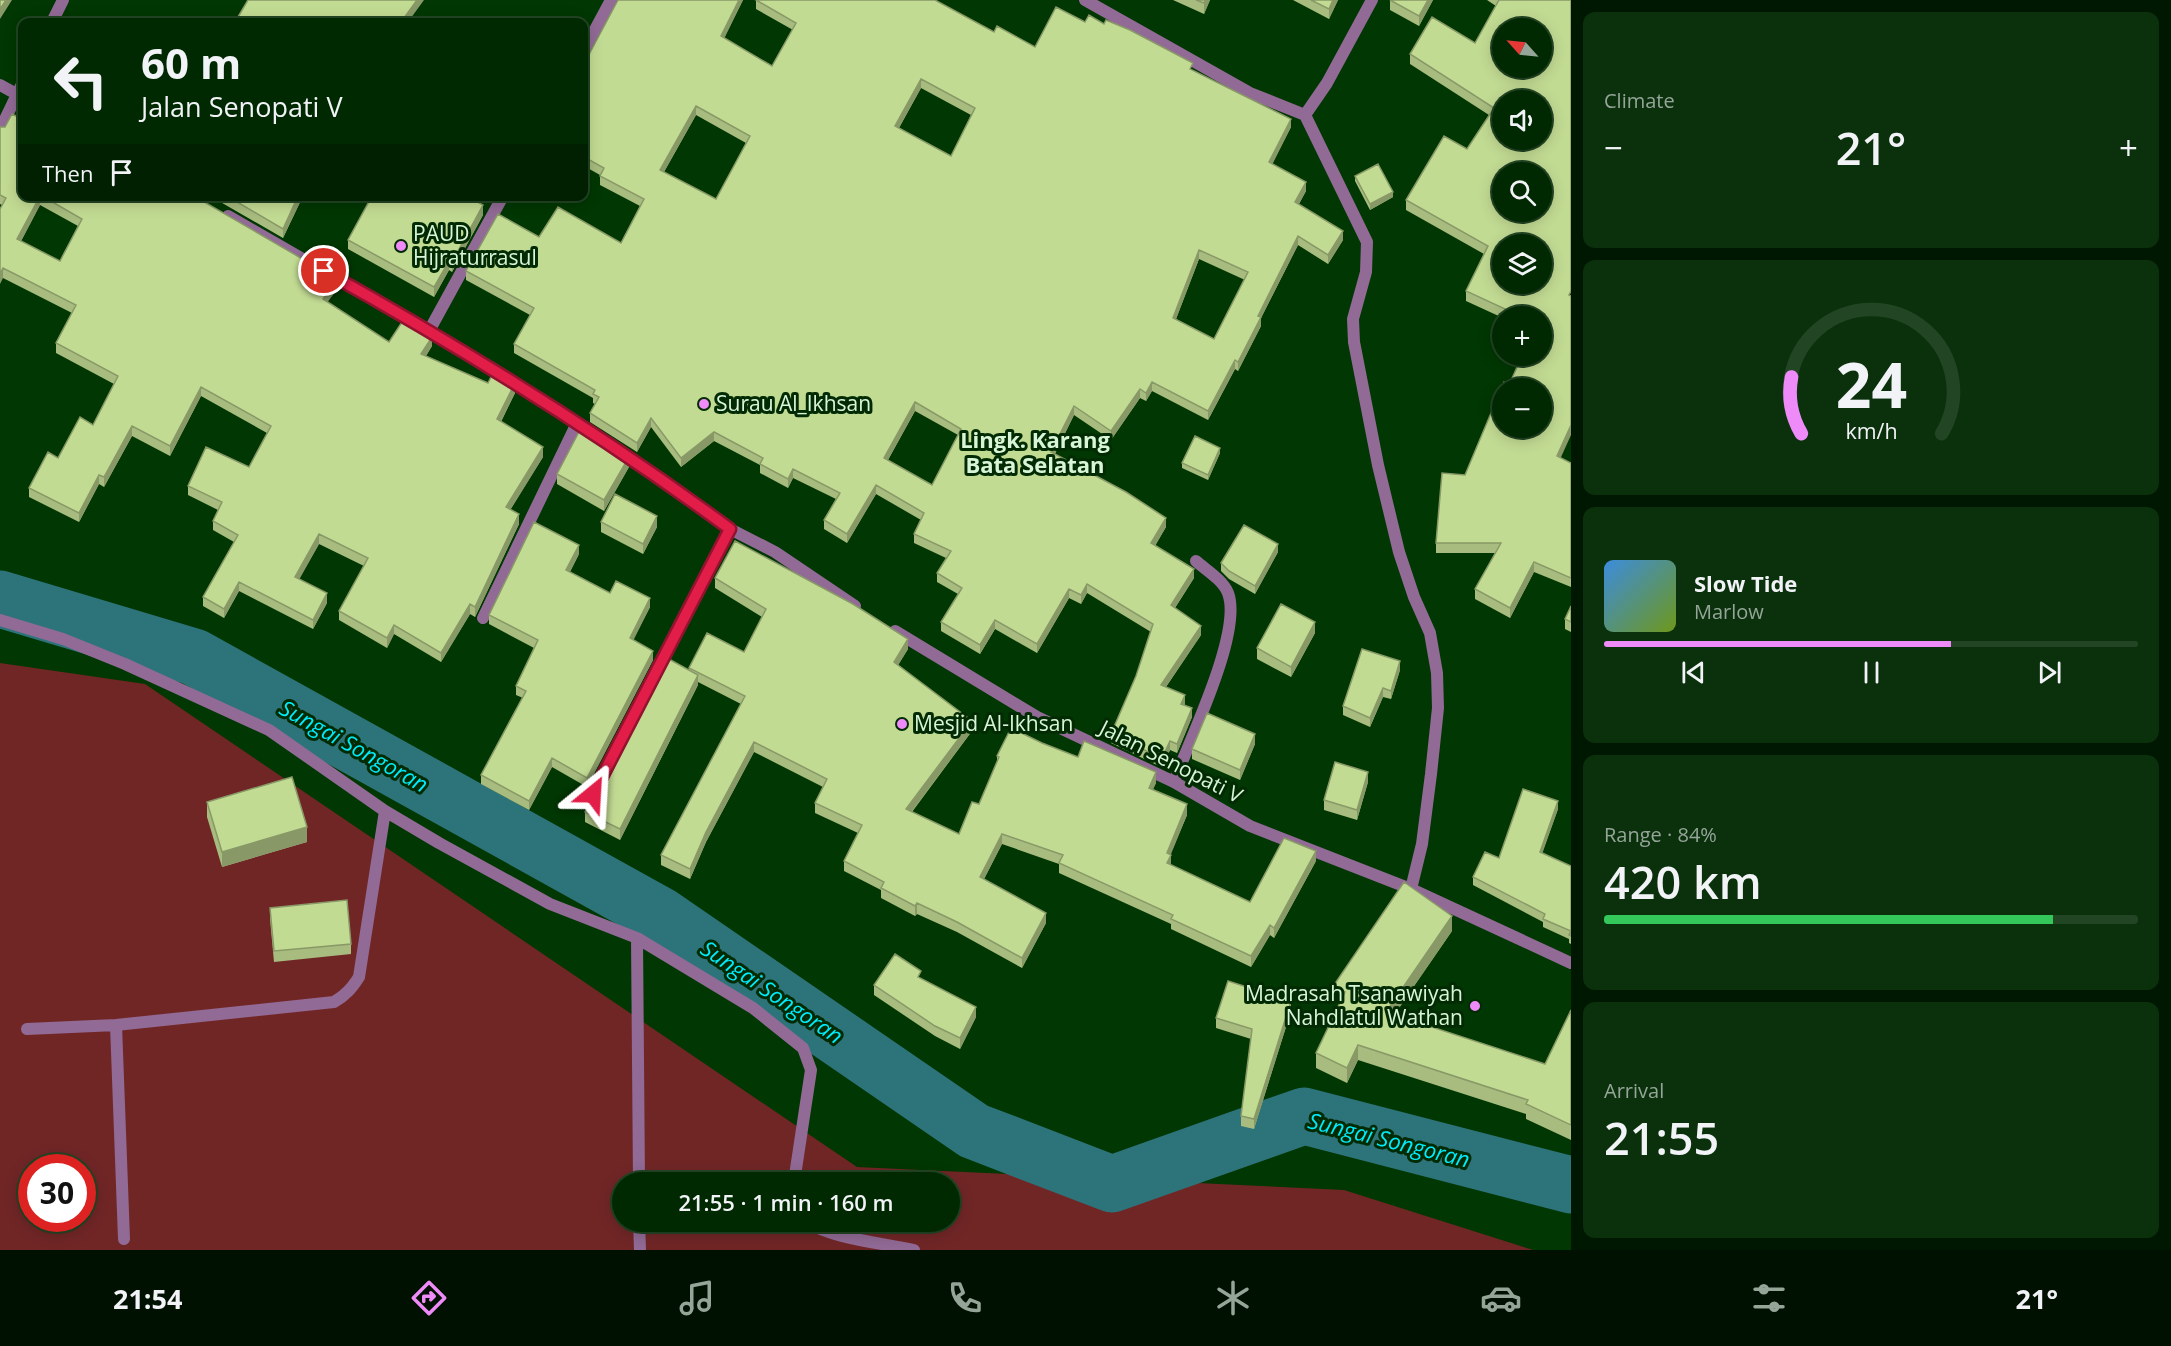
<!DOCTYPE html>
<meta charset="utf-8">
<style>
:root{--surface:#002902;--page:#0a310c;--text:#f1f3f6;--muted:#95a699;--line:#224524;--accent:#ee8bf8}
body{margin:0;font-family:"Open Sans",sans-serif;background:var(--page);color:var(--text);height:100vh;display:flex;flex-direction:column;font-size:22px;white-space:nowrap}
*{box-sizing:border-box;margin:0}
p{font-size:20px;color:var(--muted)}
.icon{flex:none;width:33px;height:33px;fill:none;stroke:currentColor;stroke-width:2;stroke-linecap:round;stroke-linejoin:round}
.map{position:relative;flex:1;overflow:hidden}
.details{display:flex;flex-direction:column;gap:12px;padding:12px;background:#001701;width:600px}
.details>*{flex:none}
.banner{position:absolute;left:18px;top:18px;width:570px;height:183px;border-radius:12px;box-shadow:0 3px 15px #0003,0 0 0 2px var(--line);background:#002902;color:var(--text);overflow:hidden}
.needle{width:39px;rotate:297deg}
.controls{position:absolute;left:1492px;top:18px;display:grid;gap:12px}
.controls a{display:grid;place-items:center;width:60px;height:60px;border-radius:50%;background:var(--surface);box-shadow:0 3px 15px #0003,0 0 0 2px var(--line);font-size:30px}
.speed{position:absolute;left:18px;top:1154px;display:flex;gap:12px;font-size:30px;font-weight:700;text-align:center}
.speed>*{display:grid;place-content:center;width:78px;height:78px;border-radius:50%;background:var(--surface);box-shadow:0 3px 15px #0003,0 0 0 2px var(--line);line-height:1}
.speed .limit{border:9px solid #d22;background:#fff;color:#111}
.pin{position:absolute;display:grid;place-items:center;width:51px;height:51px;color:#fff;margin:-26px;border:3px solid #fff;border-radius:50%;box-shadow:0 2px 6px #0007}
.me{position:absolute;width:66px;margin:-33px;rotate:27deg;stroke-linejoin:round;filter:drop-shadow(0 0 4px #0008)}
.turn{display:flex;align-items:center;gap:21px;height:126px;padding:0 24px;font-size:27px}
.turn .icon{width:78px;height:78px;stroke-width:2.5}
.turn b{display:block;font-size:42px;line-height:51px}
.then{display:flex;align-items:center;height:57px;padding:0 24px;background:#0003;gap:12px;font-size:22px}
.big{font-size:45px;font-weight:600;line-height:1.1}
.details .widget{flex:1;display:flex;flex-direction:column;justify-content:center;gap:9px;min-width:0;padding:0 21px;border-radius:12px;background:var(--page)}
.details .dial{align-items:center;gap:0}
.dial svg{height:156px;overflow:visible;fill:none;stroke:var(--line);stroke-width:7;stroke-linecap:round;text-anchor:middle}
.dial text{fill:var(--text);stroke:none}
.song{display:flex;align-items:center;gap:18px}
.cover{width:72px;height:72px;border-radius:9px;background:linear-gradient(135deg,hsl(210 70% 55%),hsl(80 70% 35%))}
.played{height:6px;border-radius:3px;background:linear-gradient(90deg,var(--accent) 65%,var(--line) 65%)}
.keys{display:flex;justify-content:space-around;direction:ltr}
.heat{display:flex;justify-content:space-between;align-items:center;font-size:33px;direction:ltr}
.charge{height:9px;border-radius:4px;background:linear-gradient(90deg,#34c759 84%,var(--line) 0)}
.trip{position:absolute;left:612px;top:1172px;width:348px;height:60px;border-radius:30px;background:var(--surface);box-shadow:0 3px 15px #0003,0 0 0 2px var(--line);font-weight:600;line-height:60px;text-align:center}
.dock{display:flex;height:96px;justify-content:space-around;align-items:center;background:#001001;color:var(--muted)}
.dock .icon{width:42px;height:42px}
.dock .current{color:var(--accent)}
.dock b{font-size:27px;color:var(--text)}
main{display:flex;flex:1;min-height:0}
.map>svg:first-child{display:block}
</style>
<main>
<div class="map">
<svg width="1571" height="1250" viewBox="0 0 1571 1250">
<rect width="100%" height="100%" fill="#003702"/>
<path fill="#712626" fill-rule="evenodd" d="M0,663L145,684L857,1167L1344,1190L1533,1250H0ZM32,1167H82V1218H32ZM622,1182H950V1221H622Z"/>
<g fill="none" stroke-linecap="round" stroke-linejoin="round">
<path stroke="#2d737a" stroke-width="57" d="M0,599L194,657L661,916L974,1131L1112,1184L1304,1116L1571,1185"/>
<path stroke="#916a95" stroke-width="12" d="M1085,0L1250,93L1305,115L1327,83L1372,0
M52,22L63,0
M584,50L611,0
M0,85L22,97
M1305,115L1367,242L1366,272L1353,319L1354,342L1378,465L1399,552L1414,597L1430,633L1437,673L1438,708L1431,774L1422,844L1411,889
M0,130L22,84
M228,216L492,368L594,435
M429,331L503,196
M616,449L730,529L775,552L855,606
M483,618L577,423
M0,620L63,639L125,664L269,730L385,811L439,843L550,904L637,938L753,1008L803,1048L811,1070L794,1182
M895,631L1037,717L1174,782L1250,826L1411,889L1571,963
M1174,782C1189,741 1243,632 1228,593C1223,580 1206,570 1196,561
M593,794L730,529
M637,938L639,1182
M116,1025L124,1239
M27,1029L116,1025L334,1002C346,995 352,988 359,977L385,811
M639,1221L640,1250
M804,1221C837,1240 878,1242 914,1250"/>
</g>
<path fill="#a7bc7e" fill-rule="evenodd" d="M618,0H743L724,38L772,66L793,30L756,9V0L994,32L1035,47L1085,22L1193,71L1291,127L1272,164L1306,191L1299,204L1343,240L1328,264L1298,245L1261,318V326L1238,371L1235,369L1208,420L1152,391L1146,401L1140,398L1111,440L1074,415L1055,454L1166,527L1155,546L1194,578L1175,608L1201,635L1166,687L1185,704L1184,705L1192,717L1177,753L1170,750L1164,763L1160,762L1159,766L1111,743V734L1136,676L1151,632L1087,593L1081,604L1069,598L1037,653L995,629L980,654L941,631V622L958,594L937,582V573L946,558L914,543V534L921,520L876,494L847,543L824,529V520L836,499L793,478L788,488L760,473V465L714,441L681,467L651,427L637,452L590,422V413L595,404L593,403V398L514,353V344L530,315L466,280V271L539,237L621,243L640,206L600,185V175L584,166V64ZM921,88L971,115L951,156L899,128ZM696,115L746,143L716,199L664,172ZM1199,259L1245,280L1214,339L1176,319ZM915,411L958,435L932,485L888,460Z
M1173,0H1210L1204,14Z
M1293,0H1338L1329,19Z
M1390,0H1433L1419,26L1390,10Z
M1487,0H1571L1561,458L1571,463V587L1534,572L1510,618L1475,599V589L1495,553H1436V543L1465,475L1542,316H1503V318L1466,301V291L1484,254L1406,210V200L1467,149L1489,115L1410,64V54L1475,43L1496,6Z
M0,127H5L22,196H194L335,292L327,302L389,342L432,346L426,356L488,383L515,393L501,422L543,457L510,510L519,524L475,617L470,614L441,662L394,634L387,648L339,620V611L364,566L319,544L299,579L327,603L313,629L239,591L224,618L203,606V597L234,542L213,530V521L218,510L188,495V486L249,467L267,433L201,396L170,456L132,436L104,487L99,484L79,522L29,497V488L58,458L93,425L114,384L56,353V343L72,313L3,278L2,205L0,204ZM40,205L78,226L60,261L21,241Z
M1355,176L1393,197L1370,210L1355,181Z
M210,196H303L283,238Z
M483,215L452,272L449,270L434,297L348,249V240Z
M1220,453L1208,480L1182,468V463Z
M629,467L604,511L557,484V474Z
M601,522L657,527L643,554L601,532Z
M1278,552L1255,594L1229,579L1221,571V563Z
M579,554L570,572L610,593L650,607L633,640L653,660L587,787L552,767L529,810L481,784V775L523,698L516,695V686L534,648L489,624V615Z
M715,578L908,649L898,665L972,731L912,812L959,834L979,804L997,763V756L1042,743L1078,757L1156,783L1152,790L1187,815L1170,855L1171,865L1250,902L1316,861L1274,938L1270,935L1251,967L1171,929V924L1059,873V864L1002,844L984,879L1046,923L1022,968L957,932L917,914L915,916L881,898V890L844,871V861L858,833L815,813V803L823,787L754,752L706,842L690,879L661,865V855L741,704L698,682V685L620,840L585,822V812L689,670V668L744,652L762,617L715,588Z
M1571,606V632L1565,629V619Z
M1315,633L1291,677L1257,659V648Z
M1400,670L1391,699L1383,697L1370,727L1343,715V706Z
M1255,744L1240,780L1192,759V749Z
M1368,782L1357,820L1324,810V800Z
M207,802L307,842L222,867L207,817Z
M1558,809L1542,853L1571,866V944L1569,943V939L1543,927V922L1473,885V877L1499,858Z
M270,908L351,944V954L274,962L270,919Z
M1452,931L1394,1015L1545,1064L1571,1010V1140L1526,1119V1114L1358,1060L1347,1083L1316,1068V1053L1340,1003L1334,999V985Z
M921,979L976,1017L960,1049L935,1036L874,995V985Z
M1291,1011L1254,1129L1241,1126V1116L1251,1039L1216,1028V1018Z"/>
<path fill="#889967" d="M6,0H12L0,19V9Z
M417,0H424L408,22L404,18Z
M739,0H743L721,45V36Z
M1205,0H1210L1204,14V3Z
M1333,0H1338L1329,19V9Z
M1428,0H1433L1419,26V16Z
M921,79V88L895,135V126Z
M696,106V115L660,179V170Z
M1291,119V127L1269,171V162Z
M1306,182V191L1295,211V202Z
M1393,192V197L1370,210V204Z
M40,196V205L17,249V239Z
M298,196H303L283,238V229Z
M483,205V215L452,272V262Z
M1343,231V240L1328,264V255Z
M1298,236V245L1261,318V326L1238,371V362L1258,316Z
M1199,250V259L1173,327V318Z
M449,261V270L434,297V287Z
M3,268V278L0,284V274Z
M335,282V292L323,308V299Z
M432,337V346L421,364V354Z
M1235,360V369L1208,420V411Z
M1152,382V391L1146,401V393Z
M515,383V393L497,429V419Z
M201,387V396L170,456V446Z
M1140,389V398L1111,440V431Z
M915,402V411L884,467V458Z
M1074,406V415L1051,461V452Z
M651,418V427L637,452V443Z
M1571,425V435L1557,466V456Z
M132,426V436L104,487V477Z
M714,432V441L681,467V458Z
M543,447V457L506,517V507Z
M1220,448V453L1208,480V475Z
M629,457V467L604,511V500Z
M793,469V478L788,488V479Z
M99,475V484L79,522V513Z
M876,485V494L847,543V534Z
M519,514V524L475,617V607Z
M657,516V527L643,554V544Z
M1166,518V527L1151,552V543Z
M319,534V544L295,587V577Z
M1278,544V552L1255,594V586Z
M579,545V554L566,579V570Z
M1534,562V572L1510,618V608Z
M1194,569V578L1171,614V605Z
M239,582V591L224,618V609Z
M1087,584V593L1081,604V595Z
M1069,589V598L1037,653V644Z
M327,593V603L313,629V620Z
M650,598V607L630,647V638Z
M470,604V614L441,662V653Z
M995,620V629L980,654V645Z
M1315,622V633L1291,677V667Z
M394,625V634L387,648V638Z
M1201,626V635L1161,694V685Z
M908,639V649L894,672V662Z
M653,651V660L587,787V778Z
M1400,661V670L1391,699V691Z
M698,675V685L620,840V829Z
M1383,688V697L1370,727V718Z
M1185,695V704L1181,713V704Z
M1192,708V717L1177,753V744Z
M972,721V731L906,819V809Z
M1255,734V744L1240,780V770Z
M1170,741V750L1164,763V754Z
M754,742V752L706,842L690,879V869L706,832Z
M1160,753V762L1159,766V757Z
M552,758V767L529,810V801Z
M1156,772V783L1149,799V788Z
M1368,772V782L1357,820V810Z
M1558,801V809L1540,860V852Z
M1187,804V815L1169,859L1171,855V865L1167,873V853Z
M307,827V842L222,867V852Z
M1002,834V844L980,887V877Z
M1316,851V861L1274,938V928Z
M917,903V914L915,916V906Z
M1046,913V923L1022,968V958Z
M1452,916V931L1386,1027V1012Z
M1270,925V935L1251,967V956Z
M1291,1001V1011L1254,1129V1119Z
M976,1007V1017L960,1049V1038Z
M1358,1045V1060L1347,1083V1068Z"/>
<path fill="#c2db93" stroke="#889967" stroke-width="1.5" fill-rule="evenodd" d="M0,0H6L0,9Z
M248,0H417L404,18L412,22H235Z
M618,0H739L721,36L772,66L796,23L756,0H935L994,32L997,26L1035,47L1056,7L1085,22L1089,15L1104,24L1106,20L1130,30L1193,63L1190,69L1291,119L1269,162L1306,182L1295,202L1343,231L1328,255L1298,236L1258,316L1261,317L1238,362L1235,360L1208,411L1152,382L1146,393L1140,389L1111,431L1074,406L1051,452L1126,492L1166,518L1151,543L1194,569L1171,605L1201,626L1161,685L1185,695L1181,704L1192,708L1177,744L1170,741L1164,754L1160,753L1159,757L1111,734L1136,676L1153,624L1087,584L1081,595L1069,589L1037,644L995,620L980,645L941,622L962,588L937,573L951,551L914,534L924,513L876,485L847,534L824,520L840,493L793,469L788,479L760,464L763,458L714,432L681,458L651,418L637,443L590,413L599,397L593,394L595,390L514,344L534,308L466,271L498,214L539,237L558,207L621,243L644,199L600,176L604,168L584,157V64ZM921,79L975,108L951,156L895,126ZM696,106L750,136L716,199L660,170ZM1199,250L1248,272L1214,339L1173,318ZM915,402L961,429L932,485L884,458Z
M1196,0H1205L1204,3Z
M1311,0H1333L1329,9Z
M1390,0H1428L1419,16Z
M1499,0H1571V291L1569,295L1571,296V425L1557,456L1571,463V578L1534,562L1510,608L1475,589L1501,543H1436L1442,473L1465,475L1504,382L1509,385L1522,356H1542V316H1520L1466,291L1488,246L1406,200L1444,136L1467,149L1494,108L1410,54L1432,17L1475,43ZM1503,28H1542V68H1503ZM1503,100H1542V140H1503ZM1503,172H1542V212H1503ZM1503,244H1542V284H1503ZM1503,388H1542V428H1503Z
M12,114L22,119V196H40L17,239L60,261L82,219L42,196H194L306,261L335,282L323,299L389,342L404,319L432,337L421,354L488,383L494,371L515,383L497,419L543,447L506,507L519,514L475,607L470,604L441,653L394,625L387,638L339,611L368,558L319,534L295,577L327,593L313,620L239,582L224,609L203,597L238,535L213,521L222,502L188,486L206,447L249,467L271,426L201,387L170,446L132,426L104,477L99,475L79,513L29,488L48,452L58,458L80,417L93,425L118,376L56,343L76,305L3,268L0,274V209L6,198L0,195V127H5Z
M1378,164L1393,192L1370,204L1355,176Z
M227,196H298L283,229Z
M372,196H467L483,205L452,262L449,261L434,287L348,240Z
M582,426L629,457L604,500L557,474Z
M1195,436L1220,448L1208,475L1182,463Z
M615,494L657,516L643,544L601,522Z
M534,522L579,545L566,570L610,593L616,581L650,598L630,638L653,651L587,778L552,758L529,801L481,775L526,691L516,686L538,640L489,615Z
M1244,525L1278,544L1255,586L1229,571L1221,563Z
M735,541L853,604L908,639L894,662L972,721L906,809L959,834L972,802L979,804L999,757L997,756L1011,728L1042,743L1078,757L1084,741L1156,772L1149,788L1187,804L1167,853L1171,855L1167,863L1250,902L1284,838L1316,851L1274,928L1270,925L1251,956L1171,919L1173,915L1059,863L1063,855L1002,834L980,877L1046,913L1022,958L957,922L917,903L915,906L881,888L884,882L844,861L862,825L815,803L827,779L754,742L706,832L690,869L661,855L745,696L689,668L707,633L744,652L766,609L715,578Z
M1281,604L1315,622L1291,667L1257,648Z
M1571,606V622L1565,619Z
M1362,649L1400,661L1391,691L1383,688L1370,718L1343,706Z
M667,658L698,675L620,829L585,812Z
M1207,713L1255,734L1240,770L1192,749Z
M1335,762L1368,772L1357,810L1324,800Z
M292,777L307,827L222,852L207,802Z
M1523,789L1558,801L1540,852L1571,866V936L1569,935L1571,931L1543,919L1545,914L1473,877L1485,852L1499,858Z
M1404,882L1452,916L1386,1012L1545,1064L1571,1010V1125L1526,1104L1528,1100L1358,1045L1347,1068L1316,1053L1345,992L1334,985Z
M347,900L351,944L274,951L270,908Z
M895,954L921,971L918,977L976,1007L960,1038L935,1026L874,985Z
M1228,981L1291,1001L1254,1119L1241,1116L1252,1029L1216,1018Z"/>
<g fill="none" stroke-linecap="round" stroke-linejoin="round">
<defs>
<path id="route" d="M324,271C464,349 601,434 730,529L593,794"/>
</defs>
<use href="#route" stroke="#92132f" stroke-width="15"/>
<use href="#route" stroke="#e11d48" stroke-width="10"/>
</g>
<g fill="#ee8bf8" stroke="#022b04" stroke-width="2">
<circle cx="401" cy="246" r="6"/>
<circle cx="704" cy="404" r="6"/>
<circle cx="902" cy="724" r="6"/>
<circle cx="1475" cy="1006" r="6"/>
</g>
<g text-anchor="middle" stroke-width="6" stroke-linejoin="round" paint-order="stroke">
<g font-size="21" fill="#d8f5d7" stroke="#022b04" text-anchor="start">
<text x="413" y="241">PAUD<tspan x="413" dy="24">Hijraturrasul</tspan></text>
<text x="716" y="411">Surau Al_Ikhsan</text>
<text x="914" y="731">Mesjid Al-Ikhsan</text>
<text x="1463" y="1001" text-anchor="end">Madrasah Tsanawiyah<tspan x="1463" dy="24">Nahdlatul Wathan</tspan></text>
</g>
<g font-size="21" fill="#d8f5d7" stroke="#022b04">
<text transform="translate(1171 762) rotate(27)" y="7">Jalan Senopati V</text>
</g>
<g font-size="22" font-weight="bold" fill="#d8f5d7" stroke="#022b04">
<text x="1035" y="448">Lingk. Karang<tspan x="1035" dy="25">Bata Selatan</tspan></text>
</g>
<g font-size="22" font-style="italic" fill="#00ebfb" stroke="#022b04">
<text transform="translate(354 746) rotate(29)" y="8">Sungai Songoran</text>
<text transform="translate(772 992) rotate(34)" y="8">Sungai Songoran</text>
<text transform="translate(1389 1140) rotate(14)" y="8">Sungai Songoran</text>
</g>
</g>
</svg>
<div class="controls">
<a><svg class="needle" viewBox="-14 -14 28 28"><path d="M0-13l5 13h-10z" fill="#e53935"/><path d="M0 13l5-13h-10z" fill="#95a699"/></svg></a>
<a><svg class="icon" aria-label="sound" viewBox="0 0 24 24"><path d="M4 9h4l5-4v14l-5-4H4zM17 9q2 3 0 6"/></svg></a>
<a><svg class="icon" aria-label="search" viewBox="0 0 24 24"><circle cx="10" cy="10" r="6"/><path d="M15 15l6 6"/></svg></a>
<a><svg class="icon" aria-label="layers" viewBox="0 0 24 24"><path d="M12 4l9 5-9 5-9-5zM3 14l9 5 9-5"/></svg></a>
<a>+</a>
<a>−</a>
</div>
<div class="speed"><div class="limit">30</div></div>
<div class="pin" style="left:324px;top:271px;background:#d93025"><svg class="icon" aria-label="arrive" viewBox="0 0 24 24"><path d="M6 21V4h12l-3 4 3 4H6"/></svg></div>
<svg class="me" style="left:593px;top:794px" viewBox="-20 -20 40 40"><path d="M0-17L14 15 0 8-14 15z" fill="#e11d48" stroke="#fff" stroke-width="4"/></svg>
<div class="trip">21:55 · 1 min · 160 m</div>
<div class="banner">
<div class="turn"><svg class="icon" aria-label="left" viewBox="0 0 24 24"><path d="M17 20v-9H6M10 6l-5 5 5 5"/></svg><div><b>60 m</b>Jalan Senopati V</div></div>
<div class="then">Then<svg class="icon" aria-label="arrive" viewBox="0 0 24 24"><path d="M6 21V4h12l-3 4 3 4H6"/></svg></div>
</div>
</div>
<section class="details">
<div class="widget"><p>Climate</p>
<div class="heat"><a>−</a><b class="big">21°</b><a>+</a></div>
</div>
<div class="widget dial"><svg viewBox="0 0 100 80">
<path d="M14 69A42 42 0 1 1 86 69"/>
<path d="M14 69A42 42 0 0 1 9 40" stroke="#ee8bf8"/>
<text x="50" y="56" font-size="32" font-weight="700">24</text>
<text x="50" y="72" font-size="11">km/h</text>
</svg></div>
<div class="widget">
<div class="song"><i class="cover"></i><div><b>Slow Tide</b><p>Marlow</p></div></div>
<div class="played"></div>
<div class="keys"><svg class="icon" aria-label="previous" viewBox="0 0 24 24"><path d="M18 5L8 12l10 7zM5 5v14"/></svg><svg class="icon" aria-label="pause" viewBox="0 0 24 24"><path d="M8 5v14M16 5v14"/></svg><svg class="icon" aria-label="next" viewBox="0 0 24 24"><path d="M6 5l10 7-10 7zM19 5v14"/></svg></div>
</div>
<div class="widget"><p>Range · 84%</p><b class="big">420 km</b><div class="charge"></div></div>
<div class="widget"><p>Arrival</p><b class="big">21:55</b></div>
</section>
</main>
<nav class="dock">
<b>21:54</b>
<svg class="icon current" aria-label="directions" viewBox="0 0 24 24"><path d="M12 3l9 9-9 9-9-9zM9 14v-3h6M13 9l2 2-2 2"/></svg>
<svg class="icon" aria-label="music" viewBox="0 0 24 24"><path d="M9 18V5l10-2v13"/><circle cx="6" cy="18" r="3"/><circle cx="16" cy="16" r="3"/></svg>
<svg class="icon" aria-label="phone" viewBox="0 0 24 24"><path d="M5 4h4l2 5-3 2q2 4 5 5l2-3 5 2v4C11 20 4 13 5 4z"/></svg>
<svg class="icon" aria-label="climate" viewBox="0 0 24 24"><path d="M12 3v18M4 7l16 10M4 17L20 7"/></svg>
<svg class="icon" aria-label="car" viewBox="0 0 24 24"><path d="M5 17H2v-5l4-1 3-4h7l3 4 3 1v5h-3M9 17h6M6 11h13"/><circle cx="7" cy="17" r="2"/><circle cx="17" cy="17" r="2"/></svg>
<svg class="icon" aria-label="filters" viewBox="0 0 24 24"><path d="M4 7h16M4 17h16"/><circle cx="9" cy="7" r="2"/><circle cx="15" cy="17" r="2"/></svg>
<b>21°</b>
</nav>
